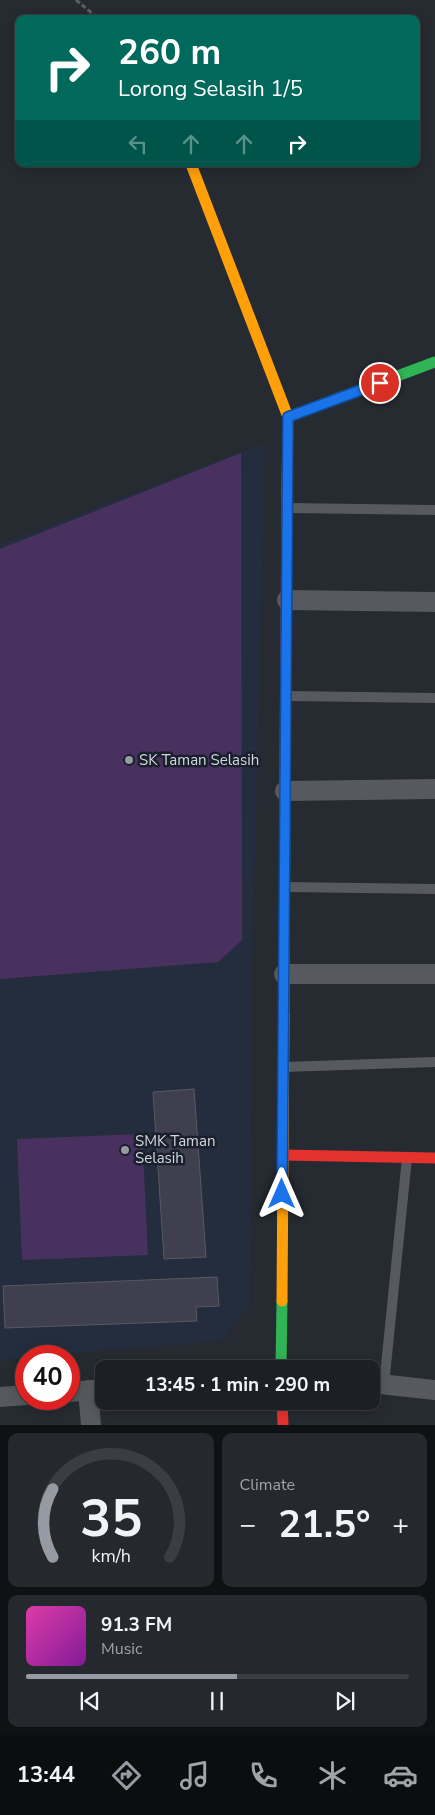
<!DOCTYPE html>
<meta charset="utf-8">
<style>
:root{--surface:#1c2025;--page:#25282d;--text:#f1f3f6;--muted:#a0a3a7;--line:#3a3e42;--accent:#969aa2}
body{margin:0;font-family:"Nunito Sans",sans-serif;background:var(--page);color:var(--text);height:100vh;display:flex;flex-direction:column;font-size:19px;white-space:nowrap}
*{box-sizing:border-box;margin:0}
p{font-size:16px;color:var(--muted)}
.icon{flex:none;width:28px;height:28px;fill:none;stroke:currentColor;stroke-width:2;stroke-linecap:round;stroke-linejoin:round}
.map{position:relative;height:1425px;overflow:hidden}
.drawer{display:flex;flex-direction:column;gap:8px;padding:8px;background:#0f1214;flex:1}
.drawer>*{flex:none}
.banner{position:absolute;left:15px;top:15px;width:405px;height:152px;border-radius:10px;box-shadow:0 2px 12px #0003,0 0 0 1px var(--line);background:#00695c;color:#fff;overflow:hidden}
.speed{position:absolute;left:15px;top:1345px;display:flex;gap:10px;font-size:25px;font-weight:700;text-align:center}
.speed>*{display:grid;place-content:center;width:65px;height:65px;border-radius:50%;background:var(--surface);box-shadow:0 2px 12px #0003,0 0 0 1px var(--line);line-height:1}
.speed .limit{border:8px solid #d22;background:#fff;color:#111}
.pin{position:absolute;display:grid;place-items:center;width:42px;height:42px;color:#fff;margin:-21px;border:2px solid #fff;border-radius:50%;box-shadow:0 1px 5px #0007}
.me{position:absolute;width:55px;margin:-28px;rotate:0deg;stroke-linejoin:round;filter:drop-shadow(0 0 4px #0008)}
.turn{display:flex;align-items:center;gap:18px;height:105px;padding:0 20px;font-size:22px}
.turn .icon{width:65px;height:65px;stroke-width:2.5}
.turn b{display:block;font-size:35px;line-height:42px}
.lanes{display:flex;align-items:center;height:48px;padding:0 20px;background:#0003;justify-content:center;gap:25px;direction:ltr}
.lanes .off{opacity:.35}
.big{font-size:38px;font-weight:700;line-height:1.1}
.drawer .tile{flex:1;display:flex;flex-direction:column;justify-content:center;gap:8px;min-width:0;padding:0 18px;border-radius:10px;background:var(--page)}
.drawer .dial{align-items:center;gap:0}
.dial svg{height:130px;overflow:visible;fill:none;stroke:var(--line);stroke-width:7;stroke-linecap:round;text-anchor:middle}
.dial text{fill:var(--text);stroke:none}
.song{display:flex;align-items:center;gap:15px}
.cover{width:60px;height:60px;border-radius:8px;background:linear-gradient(135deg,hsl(320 70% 55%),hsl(290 70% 35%))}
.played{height:5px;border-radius:2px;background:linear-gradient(90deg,var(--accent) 55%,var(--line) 55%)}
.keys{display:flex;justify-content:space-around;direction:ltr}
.heat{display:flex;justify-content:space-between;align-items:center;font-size:28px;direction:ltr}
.drawer .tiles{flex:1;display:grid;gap:8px;grid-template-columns:1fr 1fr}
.tile:last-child{grid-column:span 2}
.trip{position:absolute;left:95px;top:1360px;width:285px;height:50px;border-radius:10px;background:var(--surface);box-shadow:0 2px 12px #0003,0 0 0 1px var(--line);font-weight:700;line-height:50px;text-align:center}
.menu{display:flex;height:80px;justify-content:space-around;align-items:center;background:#0b0d0f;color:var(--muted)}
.menu .icon{width:35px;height:35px}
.menu .active{color:var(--accent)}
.menu b{font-size:22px;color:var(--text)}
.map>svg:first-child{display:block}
</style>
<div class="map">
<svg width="435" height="1425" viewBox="0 0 435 1425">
<rect width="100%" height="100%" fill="#262a31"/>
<path fill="#242d3d" d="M265,443L252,976L250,1304L222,1341L26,1356V1358L0,1360V544Z"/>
<path fill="#49315f" d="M241,453L242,940L218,962L0,979V549Z
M142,1134L148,1255L22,1260L17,1139Z"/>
<path fill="#3f3f50" stroke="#58595f" d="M194,1089L206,1257L164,1259L153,1092Z
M217,1277L219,1306L196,1307L197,1321L5,1328L3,1286Z"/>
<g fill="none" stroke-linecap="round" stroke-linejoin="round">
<path stroke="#5c6064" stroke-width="3" stroke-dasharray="5 2.5" stroke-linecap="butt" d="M76,0L99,19"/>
<path stroke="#56595e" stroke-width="10" d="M288,508L435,510
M287,696L435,698
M286,887L435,889
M284,1067L435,1062
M384,1385L407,1158"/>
<path stroke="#56595e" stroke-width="20" d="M287,600L435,602
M285,791L435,789
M284,974H435
M371,1383L435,1390
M88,1390L91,1425
M69,1392L104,1389
M0,1397L26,1395"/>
<path stroke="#30b455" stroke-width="11" d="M288,417L435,362
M284,1015L285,771
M281,1369L282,1301"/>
<path stroke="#ff9f0a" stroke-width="11" d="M191,164L288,417L287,497
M282,1301L284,1015"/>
<path stroke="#e5322d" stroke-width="11" d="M285,771L287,497
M283,1155L435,1158
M282,1401L283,1425"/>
</g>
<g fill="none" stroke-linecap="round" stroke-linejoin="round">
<defs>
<path id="route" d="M282,1194L288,417L380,383"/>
</defs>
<use href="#route" stroke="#114b97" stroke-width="12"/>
<use href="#route" stroke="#1a73e8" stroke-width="9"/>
</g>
<g fill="#969aa2" stroke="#191f2b" stroke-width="2">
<circle cx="129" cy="760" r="5"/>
<circle cx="125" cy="1150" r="5"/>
</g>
<g text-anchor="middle" stroke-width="5" stroke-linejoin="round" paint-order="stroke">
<g font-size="15" fill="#d2d7df" stroke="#191f2b" text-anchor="start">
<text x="139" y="765">SK Taman Selasih</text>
<text x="135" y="1146">SMK Taman<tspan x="135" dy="17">Selasih</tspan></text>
</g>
</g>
</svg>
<div class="speed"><div class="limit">40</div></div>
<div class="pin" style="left:380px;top:383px;background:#d93025"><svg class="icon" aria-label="arrive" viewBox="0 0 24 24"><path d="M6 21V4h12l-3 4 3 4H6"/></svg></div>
<svg class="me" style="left:282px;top:1194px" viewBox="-20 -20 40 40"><path d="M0-17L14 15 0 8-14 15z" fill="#1a73e8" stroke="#fff" stroke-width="4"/></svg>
<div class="trip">13:45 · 1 min · 290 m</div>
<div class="banner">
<div class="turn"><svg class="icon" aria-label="right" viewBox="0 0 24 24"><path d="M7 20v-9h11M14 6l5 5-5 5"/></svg><div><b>260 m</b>Lorong Selasih 1/5</div></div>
<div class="lanes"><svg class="icon off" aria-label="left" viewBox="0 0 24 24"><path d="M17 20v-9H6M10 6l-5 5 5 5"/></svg><svg class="icon off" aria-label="ahead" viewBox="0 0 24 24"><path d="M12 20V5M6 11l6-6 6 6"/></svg><svg class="icon off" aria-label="ahead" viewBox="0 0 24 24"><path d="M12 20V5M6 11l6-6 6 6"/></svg><svg class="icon" aria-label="right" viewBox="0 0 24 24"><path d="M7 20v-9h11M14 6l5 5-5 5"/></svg></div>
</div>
</div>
<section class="drawer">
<div class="tiles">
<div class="tile dial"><svg viewBox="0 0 100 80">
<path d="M14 69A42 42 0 1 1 86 69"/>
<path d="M14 69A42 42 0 0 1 14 27" stroke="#969aa2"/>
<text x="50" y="56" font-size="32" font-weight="700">35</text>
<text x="50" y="72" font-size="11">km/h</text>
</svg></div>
<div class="tile"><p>Climate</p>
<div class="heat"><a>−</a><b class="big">21.5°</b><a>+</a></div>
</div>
<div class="tile">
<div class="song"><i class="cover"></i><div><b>91.3 FM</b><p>Music</p></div></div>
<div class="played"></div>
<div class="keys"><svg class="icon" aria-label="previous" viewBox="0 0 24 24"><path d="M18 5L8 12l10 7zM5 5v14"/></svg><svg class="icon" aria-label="pause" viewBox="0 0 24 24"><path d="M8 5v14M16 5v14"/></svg><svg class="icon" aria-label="next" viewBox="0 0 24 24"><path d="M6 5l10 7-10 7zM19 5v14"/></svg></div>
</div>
</div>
</section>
<nav class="menu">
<b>13:44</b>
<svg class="icon active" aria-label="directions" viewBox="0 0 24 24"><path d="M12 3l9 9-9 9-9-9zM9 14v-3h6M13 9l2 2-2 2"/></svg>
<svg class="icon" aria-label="music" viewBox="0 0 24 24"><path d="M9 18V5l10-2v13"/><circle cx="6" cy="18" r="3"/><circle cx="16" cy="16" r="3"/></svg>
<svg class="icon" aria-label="phone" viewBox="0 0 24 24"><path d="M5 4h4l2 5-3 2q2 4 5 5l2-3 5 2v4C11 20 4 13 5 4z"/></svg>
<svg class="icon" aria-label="climate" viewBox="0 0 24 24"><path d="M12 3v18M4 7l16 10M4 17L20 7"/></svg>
<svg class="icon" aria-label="car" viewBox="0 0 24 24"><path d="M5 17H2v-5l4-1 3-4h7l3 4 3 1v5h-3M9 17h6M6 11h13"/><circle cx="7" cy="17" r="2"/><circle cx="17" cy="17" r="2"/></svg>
</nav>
